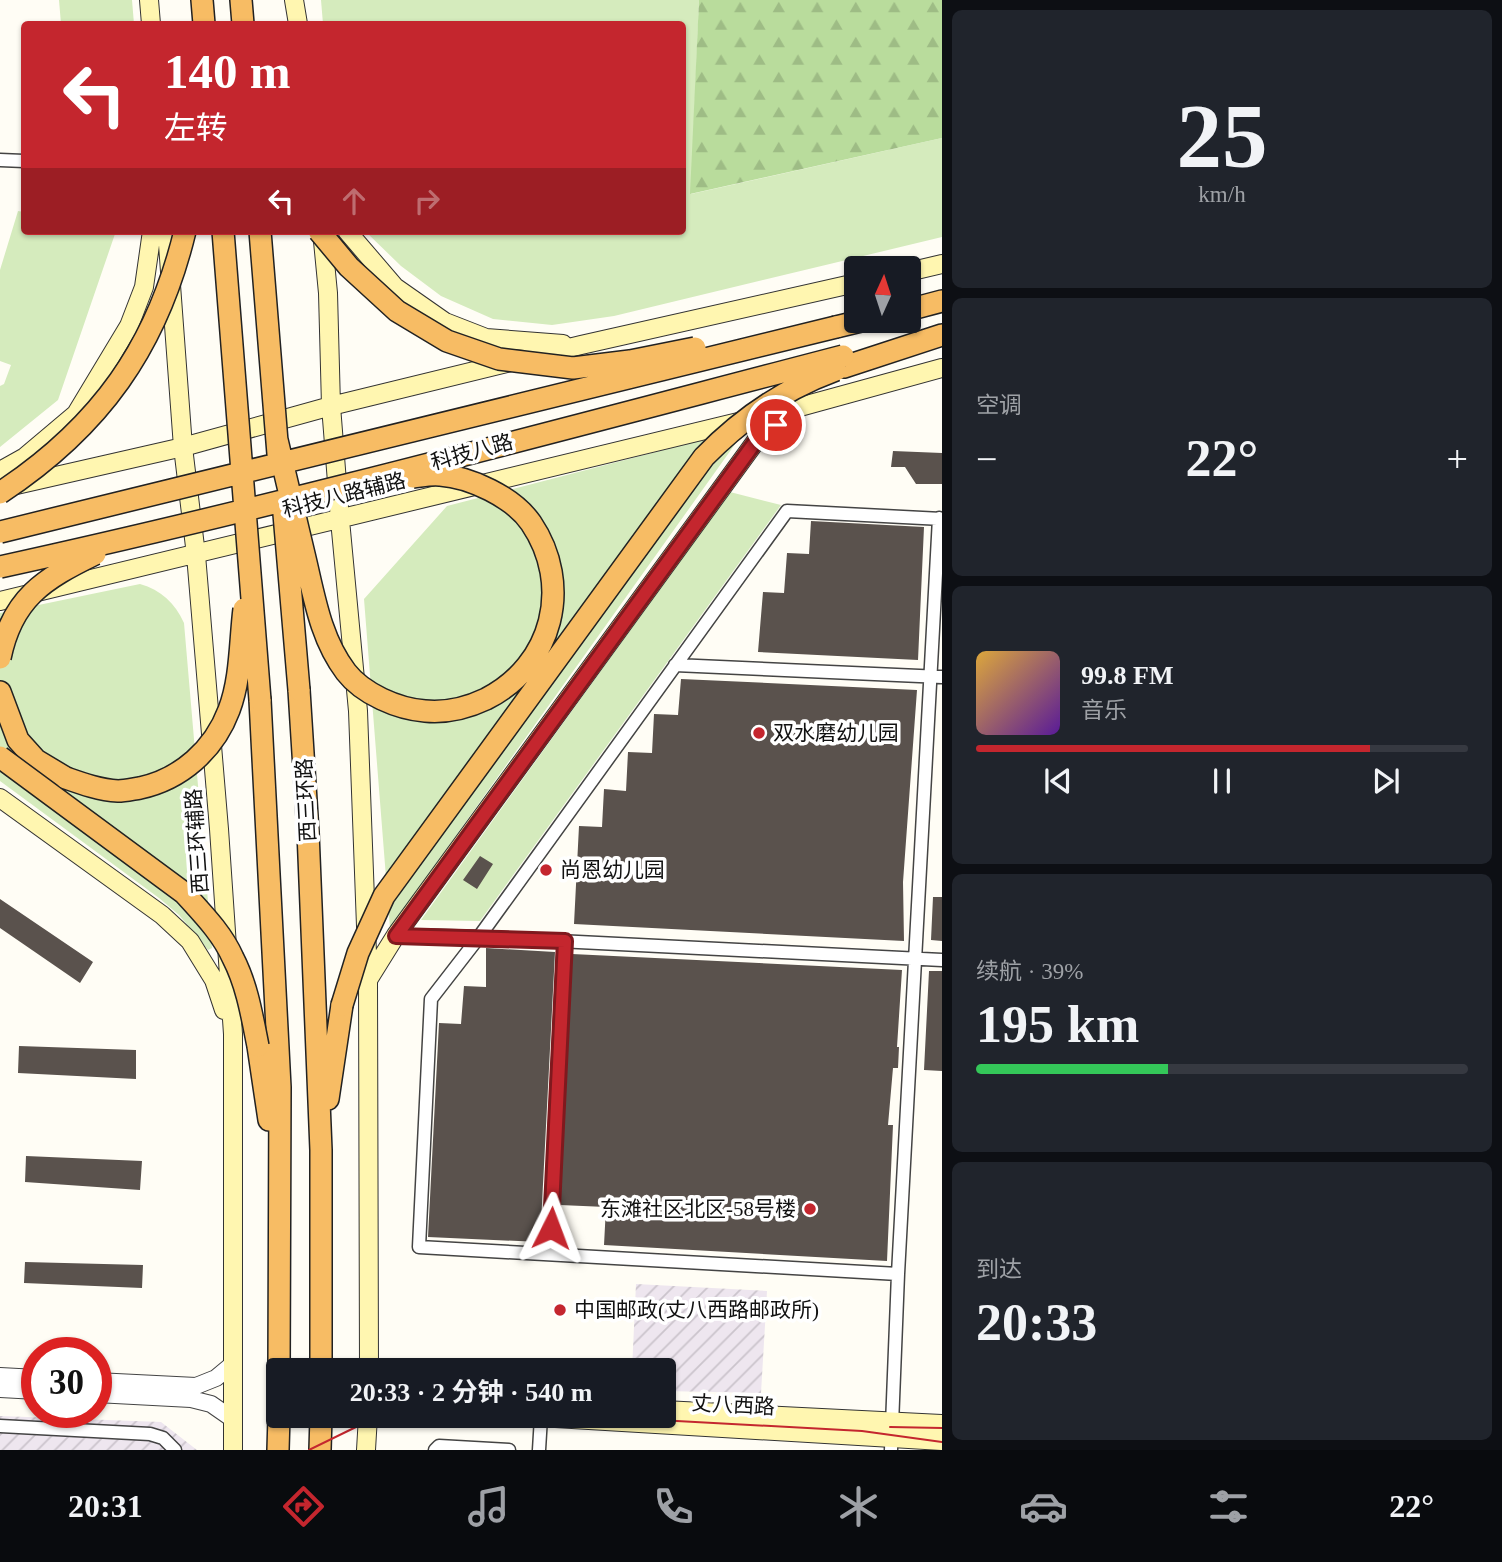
<!DOCTYPE html>
<html lang="zh">
<meta charset="utf-8">
<style>
:root{--surface:#171b24;--page:#20242c;--text:#f1f3f6;--muted:#9ea1a6;--line:#363941;--accent:#c4262e}
body{margin:0;font-family:"Times New Roman","Noto Sans SC",serif;background:var(--page);color:var(--text);height:100vh;display:flex;flex-direction:column;font-size:26px;white-space:nowrap}
*{box-sizing:border-box;margin:0}
p{font-size:23px;color:var(--muted)}
.icon{flex:none;width:38px;height:38px;fill:none;stroke:currentColor;stroke-width:2;stroke-linecap:round;stroke-linejoin:round}
.map{position:relative;flex:1;overflow:hidden}
.sheet{display:flex;flex-direction:column;gap:10px;padding:10px;background:#0d0f14;width:560px}
.sheet>*{flex:none}
.top-card{position:absolute;left:21px;top:21px;width:665px;height:214px;border-radius:7px;box-shadow:0 2px 5px #0004;background:#c4262e;color:#fff;overflow:hidden}
.needle{width:46px;rotate:3deg}
.tools{position:absolute;left:844px;top:256px;display:grid;gap:14px}
.tools a{display:grid;place-items:center;width:77px;height:77px;border-radius:7px;background:var(--surface);box-shadow:0 2px 5px #0004;font-size:35px}
.speed{position:absolute;left:21px;top:1337px;display:flex;gap:14px;font-size:35px;font-weight:700;text-align:center}
.speed>*{display:grid;place-content:center;width:91px;height:91px;border-radius:50%;background:var(--surface);box-shadow:0 2px 5px #0004;line-height:1}
.speed .limit{border:10px solid #d22;background:#fff;color:#111}
.pin{position:absolute;display:grid;place-items:center;width:60px;height:60px;color:#fff;margin:-30px;border:4px solid #fff;border-radius:50%;box-shadow:0 2px 7px #0007}
.me{position:absolute;width:77px;margin:-38px;rotate:3deg;stroke-linejoin:round;filter:drop-shadow(0 0 5px #0008)}
.turn{display:flex;align-items:center;gap:24px;height:147px;padding:0 28px;font-size:32px}
.turn .icon{width:91px;height:91px;stroke-width:2.5}
.turn b{display:block;font-size:49px;line-height:60px}
.lanes{display:flex;align-items:center;height:66px;padding:0 28px;background:#0003;justify-content:center;gap:35px;direction:ltr}
.lanes .off{opacity:.35}
.big{font-size:52px;font-weight:700;line-height:1.1}
.sheet .card{flex:1;display:flex;flex-direction:column;justify-content:center;gap:10px;min-width:0;padding:0 24px;border-radius:10px;background:var(--page)}
.sheet .dial{align-items:center;gap:0}
.dial b{font-size:91px;line-height:1}
.song{display:flex;align-items:center;gap:21px}
.cover{width:84px;height:84px;border-radius:10px;background:linear-gradient(135deg,hsl(40 70% 55%),hsl(270 70% 35%))}
.played{height:7px;border-radius:4px;background:linear-gradient(90deg,var(--accent) 80%,var(--line) 80%)}
.keys{display:flex;justify-content:space-around;direction:ltr}
.heat{display:flex;justify-content:space-between;align-items:center;font-size:38px;direction:ltr}
.charge{height:10px;border-radius:5px;background:linear-gradient(90deg,#34c759 39%,var(--line) 0)}
.trip{position:absolute;left:266px;top:1358px;width:410px;height:70px;border-radius:7px;background:var(--surface);box-shadow:0 2px 5px #0004;font-weight:700;line-height:70px;text-align:center}
.tab-bar{display:flex;height:112px;justify-content:space-around;align-items:center;background:#090b0e;color:var(--muted)}
.tab-bar .icon{width:49px;height:49px}
.tab-bar .current{color:var(--accent)}
.tab-bar b{font-size:32px;color:var(--text)}
main{display:flex;flex:1;min-height:0}
.map>svg:first-child{display:block}
</style>
<main>
<div class="map">
<svg width="942" height="1450" viewBox="0 0 942 1450">
<defs>
<pattern id="industrial-furrows" width="10" height="10" patternUnits="userSpaceOnUse" patternTransform="scale(1.75)"><rect width="10" height="10" fill="#eee6ef"/><path d="M-1 1l2-2M0 10L10 0M9 11l2-2" fill="none" stroke="#cbc4cc"/></pattern>
<pattern id="forest-firs" width="22" height="20" patternUnits="userSpaceOnUse" patternTransform="scale(1.75)"><rect width="22" height="20" fill="#b9dc9c"/><path d="M5 1l3.5 6h-7zM16 11l3.5 6h-7z" fill="#9ebc85"/></pattern>
</defs>
<rect width="100%" height="100%" fill="#fffdf5"/>
<path fill="url(#industrial-furrows)" d="M636,1284L767,1291L761,1393L663,1391V1370H632Z
M0,1416L161,1422L197,1450H0Z"/>
<path fill="#d5ebbd" d="M59,0H132L134,24H61Z
M321,0H699L691,194L942,138V237L614,316L552,325L493,319L441,296L401,266L365,231H682V24H323Z
M18,211L24,212V231H116L58,400L0,447V386L4,384L11,365L0,361V270Z
M729,435L738,440L390,928L364,599L447,506L702,440Z
M730,492L781,505L480,921L421,920Z
M140,584C161,590 175,603 184,623L212,948L208,950L179,915L159,898L0,781V613Z"/>
<path fill="url(#forest-firs)" d="M699,0H942V138L690,194Z"/>
<path fill="#5a524d" d="M893,451L942,453V484H916L905,467H891Z
M811,521L924,527L918,660L758,652L763,592L784,593L787,553L809,554Z
M681,679L917,690L903,882L904,941L574,924L579,826L602,827L604,789L626,791L628,752L652,753L654,714L678,715Z
M480,856L493,864L477,889L463,880Z
M933,897H942V941L931,940Z
M0,899L93,962L80,983L0,928Z
M486,948L555,952L540,1242L428,1237L439,1023L461,1024L464,986L486,987Z
M572,954L902,970L897,1047H899L898,1068H893L888,1125H893L887,1261L604,1245L606,1207L560,1205Z
M929,971H942V1071L924,1070Z
M19,1046L136,1050V1079L18,1073Z
M26,1156L142,1161L140,1190L25,1182Z
M25,1262L143,1265L142,1288L24,1283Z"/>
<g fill="none" stroke-linecap="round" stroke-linejoin="round">
<defs>
<path id="minor" d="M0,160L24,161
M675,665L942,677
M396,935L479,937L942,960
M549,1254L564,941
M898,1274L419,1247L431,999L479,937L787,511L942,519
M0,1426L150,1434L163,1438L175,1450
M435,1450L439,1446L509,1450
M539,1450L541,1417
M891,1450L898,1274L939,518"/>
<path id="tertiary" d="M0,1376L37,1378
M96,1381L196,1386L216,1378L234,1363
M0,1389L37,1391
M96,1394L191,1399L211,1404L234,1420"/>
<path id="secondary" d="M149,0L151,24
M294,0L298,24
M167,231L183,447L196,555L219,829L233,1034V1450
M322,231L328,293L331,406L340,520L358,711L368,980L369,1370
M347,231L395,287L445,322L486,338L563,344
M908,272L942,264
M0,471L25,457L76,414L129,326L144,287L152,231
M12,486L183,447L331,406L581,345L856,283
M0,601L796,408L942,368
M0,798L162,915L190,941L214,980L224,1010
M368,980L396,935L756,441L792,412
M663,1410L942,1424
M522,1416L942,1441
M366,1450L368,1416"/>
<path id="trunk" d="M202,0L204,24
M241,0L243,24
M908,310L942,301
M836,327L865,320
M844,367L942,335
M299,690L308,832L321,1150V1370
M0,692L18,740L36,760L66,778
M260,700L280,1087L279,1370
M258,1046L269,1120
M328,1099L342,1005
M278,1450L279,1416
M320,1450L321,1416"/>
</defs>
<use href="#minor" stroke="#444" stroke-width="15"/>
<use href="#tertiary" stroke="#444" stroke-width="18"/>
<use href="#secondary" stroke="#333" stroke-width="20"/>
<use href="#trunk" stroke="#222" stroke-width="24"/>
<use href="#minor" stroke="#fff" stroke-width="12"/>
<use href="#tertiary" stroke="#fff" stroke-width="16"/>
<use href="#secondary" stroke="#fff6b0" stroke-width="18"/>
<use href="#trunk" stroke="#f7bc64" stroke-width="21"/>
<path stroke="#c4262e" stroke-width="2" d="M585,1416L862,1431L942,1442
M890,1427L942,1428
M309,1450L356,1427L388,1416"/>
<defs>
<path id="trunk-bridge" d="M223,231L260,700
M260,231L278,454
M319,231L349,267L397,311L447,341L499,359L573,368L630,361L695,348
M277,440C286,478 295,516 304,554C314,595 320,638 346,672C363,694 398,709 425,711C446,713 467,708 486,699C553,665 573,585 531,523C513,497 470,477 440,475C431,474 422,476 413,477
M0,493C100,427 157,347 185,231
M284,514L299,690
M0,532L836,327
M0,567C283,505 563,429 843,356
M0,658C12,598 44,579 95,554
M0,757L184,893C202,913 222,933 233,958C247,985 252,1016 258,1046
M66,778C83,784 100,790 118,791C125,791 133,789 140,788C181,779 214,750 229,710C241,679 240,641 244,609
M342,1005L358,953L384,896L704,457C742,418 784,389 836,370"/>
</defs>
<use href="#trunk-bridge" stroke="#222" stroke-width="24" stroke-linecap="butt"/>
<use href="#trunk-bridge" stroke="#f7bc64" stroke-width="21"/>
</g>
<g fill="none" stroke-linecap="round" stroke-linejoin="round">
<defs>
<path id="route" d="M551,1228L565,941L396,936L756,441L776,425"/>
</defs>
<use href="#route" stroke="#7f191e" stroke-width="18"/>
<use href="#route" stroke="#c4262e" stroke-width="12"/>
</g>
<g fill="#c4262e" stroke="#fff" stroke-width="2.5">
<circle cx="759" cy="733" r="7"/>
<circle cx="546" cy="870" r="7"/>
<circle cx="810" cy="1209" r="7"/>
<circle cx="560" cy="1310" r="7"/>
</g>
<g text-anchor="middle" stroke-width="7" stroke-linejoin="round" paint-order="stroke">
<g font-size="21" fill="#111" stroke="#fff">
<text transform="translate(472 452) rotate(-15)" y="7">科技八路</text>
<text transform="translate(344 495) rotate(-14)" y="7">科技八路辅路</text>
<text transform="translate(306 800) rotate(-93)" y="7">西三环路</text>
<text transform="translate(197 841) rotate(-94)" y="7">西三环辅路</text>
<text transform="translate(733 1405) rotate(3)" y="7">丈八西路</text>
</g>
<g font-size="21" fill="#111" stroke="#fff" text-anchor="start">
<text x="773" y="740">双水磨幼儿园</text>
<text x="560" y="877">尚恩幼儿园</text>
<text x="796" y="1216" text-anchor="end">东滩社区北区-58号楼</text>
<text x="574" y="1317">中国邮政(丈八西路邮政所)</text>
</g>
</g>
</svg>
<div class="tools">
<a><svg class="needle" viewBox="-14 -14 28 28"><path d="M0-13l5 13h-10z" fill="#e53935"/><path d="M0 13l5-13h-10z" fill="#9ea1a6"/></svg></a>
</div>
<div class="speed"><div class="limit">30</div></div>
<div class="pin" style="left:776px;top:425px;background:#d93025"><svg class="icon" aria-label="arrive" viewBox="0 0 24 24"><path d="M6 21V4h12l-3 4 3 4H6"/></svg></div>
<svg class="me" style="left:551px;top:1228px" viewBox="-20 -20 40 40"><path d="M0-17L14 15 0 8-14 15z" fill="#c4262e" stroke="#fff" stroke-width="4"/></svg>
<div class="trip">20:33 · 2 分钟 · 540 m</div>
<div class="top-card">
<div class="turn"><svg class="icon" aria-label="left" viewBox="0 0 24 24"><path d="M17 20v-9H6M10 6l-5 5 5 5"/></svg><div><b>140 m</b>左转</div></div>
<div class="lanes"><svg class="icon" aria-label="left" viewBox="0 0 24 24"><path d="M17 20v-9H6M10 6l-5 5 5 5"/></svg><svg class="icon off" aria-label="ahead" viewBox="0 0 24 24"><path d="M12 20V5M6 11l6-6 6 6"/></svg><svg class="icon off" aria-label="right" viewBox="0 0 24 24"><path d="M7 20v-9h11M14 6l5 5-5 5"/></svg></div>
</div>
</div>
<section class="sheet">
<div class="card dial"><b>25</b><p>km/h</p></div>
<div class="card"><p>空调</p>
<div class="heat"><a>−</a><b class="big">22°</b><a>+</a></div>
</div>
<div class="card">
<div class="song"><i class="cover"></i><div><b>99.8 FM</b><p>音乐</p></div></div>
<div class="played"></div>
<div class="keys"><svg class="icon" aria-label="previous" viewBox="0 0 24 24"><path d="M18 5L8 12l10 7zM5 5v14"/></svg><svg class="icon" aria-label="pause" viewBox="0 0 24 24"><path d="M8 5v14M16 5v14"/></svg><svg class="icon" aria-label="next" viewBox="0 0 24 24"><path d="M6 5l10 7-10 7zM19 5v14"/></svg></div>
</div>
<div class="card"><p>续航 · 39%</p><b class="big">195 km</b><div class="charge"></div></div>
<div class="card"><p>到达</p><b class="big">20:33</b></div>
</section>
</main>
<nav class="tab-bar">
<b>20:31</b>
<svg class="icon current" aria-label="directions" viewBox="0 0 24 24"><path d="M12 3l9 9-9 9-9-9zM9 14v-3h6M13 9l2 2-2 2"/></svg>
<svg class="icon" aria-label="music" viewBox="0 0 24 24"><path d="M9 18V5l10-2v13"/><circle cx="6" cy="18" r="3"/><circle cx="16" cy="16" r="3"/></svg>
<svg class="icon" aria-label="phone" viewBox="0 0 24 24"><path d="M5 4h4l2 5-3 2q2 4 5 5l2-3 5 2v4C11 20 4 13 5 4z"/></svg>
<svg class="icon" aria-label="climate" viewBox="0 0 24 24"><path d="M12 3v18M4 7l16 10M4 17L20 7"/></svg>
<svg class="icon" aria-label="car" viewBox="0 0 24 24"><path d="M5 17H2v-5l4-1 3-4h7l3 4 3 1v5h-3M9 17h6M6 11h13"/><circle cx="7" cy="17" r="2"/><circle cx="17" cy="17" r="2"/></svg>
<svg class="icon" aria-label="filters" viewBox="0 0 24 24"><path d="M4 7h16M4 17h16"/><circle cx="9" cy="7" r="2"/><circle cx="15" cy="17" r="2"/></svg>
<b>22°</b>
</nav>
